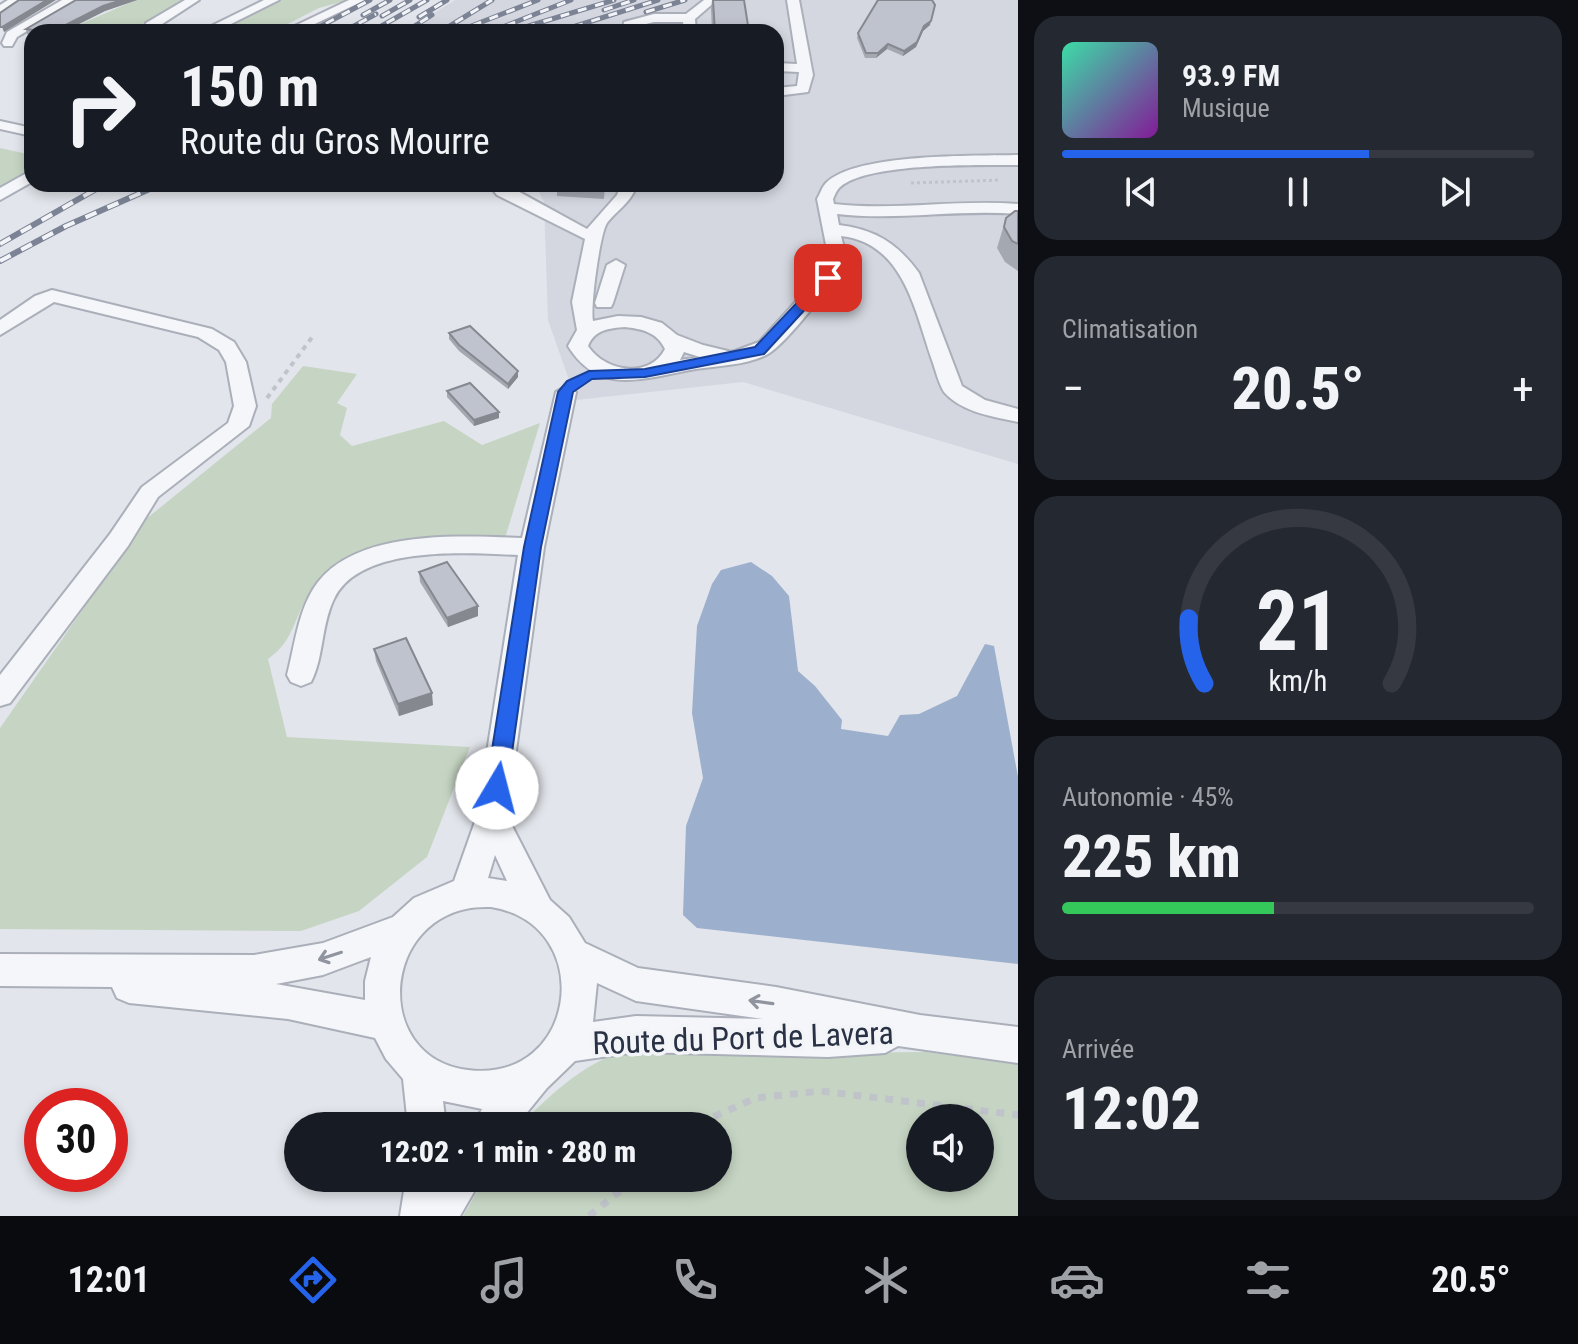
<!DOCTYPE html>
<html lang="fr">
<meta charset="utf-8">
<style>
:root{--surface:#171b24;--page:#242831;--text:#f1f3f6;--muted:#9ea1a6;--line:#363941;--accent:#2563eb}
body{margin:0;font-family:"Roboto Condensed",sans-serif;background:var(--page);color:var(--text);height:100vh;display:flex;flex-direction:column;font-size:30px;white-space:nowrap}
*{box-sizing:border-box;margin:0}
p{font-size:26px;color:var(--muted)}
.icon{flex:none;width:44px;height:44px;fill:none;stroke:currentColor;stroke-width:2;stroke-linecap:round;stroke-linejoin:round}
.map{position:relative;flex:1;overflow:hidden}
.panel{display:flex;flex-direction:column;gap:16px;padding:16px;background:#0d0f14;width:560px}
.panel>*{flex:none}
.hud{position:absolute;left:24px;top:24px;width:760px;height:168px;border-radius:24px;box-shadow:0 4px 12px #0003;background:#171b24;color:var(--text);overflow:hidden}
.fabs{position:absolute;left:906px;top:1104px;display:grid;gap:16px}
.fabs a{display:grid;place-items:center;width:88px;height:88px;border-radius:50%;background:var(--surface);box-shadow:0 4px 12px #0003;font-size:40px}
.speed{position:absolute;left:24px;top:1088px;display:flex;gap:16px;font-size:40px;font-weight:700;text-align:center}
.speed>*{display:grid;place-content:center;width:104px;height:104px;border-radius:50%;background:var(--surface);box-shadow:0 4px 12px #0003;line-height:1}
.speed .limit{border:12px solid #d22;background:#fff;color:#111}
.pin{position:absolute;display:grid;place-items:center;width:68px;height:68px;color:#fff;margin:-34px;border-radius:16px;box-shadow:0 4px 12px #0006}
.me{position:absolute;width:88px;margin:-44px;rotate:8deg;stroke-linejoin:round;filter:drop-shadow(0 0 6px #0008)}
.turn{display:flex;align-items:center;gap:28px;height:168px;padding:0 24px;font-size:36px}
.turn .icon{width:104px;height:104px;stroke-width:2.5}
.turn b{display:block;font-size:56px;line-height:68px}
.big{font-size:60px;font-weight:800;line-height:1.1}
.panel .card{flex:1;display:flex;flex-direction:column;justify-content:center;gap:12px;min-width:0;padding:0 28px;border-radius:24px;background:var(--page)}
.panel .dial{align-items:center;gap:0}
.dial svg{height:208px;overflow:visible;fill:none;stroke:var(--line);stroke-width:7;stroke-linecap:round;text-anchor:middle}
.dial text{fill:var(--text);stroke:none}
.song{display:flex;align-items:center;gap:24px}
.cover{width:96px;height:96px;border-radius:12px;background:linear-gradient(135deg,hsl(160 70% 55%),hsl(290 70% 35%))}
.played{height:8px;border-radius:4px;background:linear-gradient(90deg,var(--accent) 65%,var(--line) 65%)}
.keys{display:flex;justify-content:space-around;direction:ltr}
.heat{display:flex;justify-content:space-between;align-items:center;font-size:44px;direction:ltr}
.charge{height:12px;border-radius:6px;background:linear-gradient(90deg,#34c759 45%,var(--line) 0)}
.trip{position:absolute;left:284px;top:1112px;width:448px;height:80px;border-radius:40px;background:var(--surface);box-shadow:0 4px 12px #0003;font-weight:800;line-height:80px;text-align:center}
.dock{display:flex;height:128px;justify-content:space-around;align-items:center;background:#090b0e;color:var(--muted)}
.dock .icon{width:56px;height:56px}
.dock .on{color:var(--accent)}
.dock b{font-size:36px;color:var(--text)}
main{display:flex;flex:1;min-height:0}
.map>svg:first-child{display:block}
</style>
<main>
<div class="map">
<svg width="1018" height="1216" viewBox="0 0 1018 1216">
<rect width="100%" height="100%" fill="#e2e5eb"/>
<path fill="#d4d7e0" d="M455,0H1018V464L743,382L576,400L548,320L544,202L535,184H776V32H404Z"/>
<path fill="#c6d5c3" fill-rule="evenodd" d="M136,0H187L145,27L144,32H62Z
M279,0H348L319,8L272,32H213Z
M0,148L32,155V167L0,187Z
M303,366L357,374L337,403L347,408L340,435L352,446L444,421L482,445L540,423L505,538C444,543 353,534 313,588C294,613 296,640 268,659L287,737L470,747L427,857L359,911L301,931L0,929V728L146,519L271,418L272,404Z
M926,1052L1018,1064V1216H463L485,1178H718V1126H520C546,1098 577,1070 612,1055ZM920,1118H980V1178H920Z"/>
<path fill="#9cafcc" d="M751,562L772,576L789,596L798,671L815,686L842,720L841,729L888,736L900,715L919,714L957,696L985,644L994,646L1018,777V964L697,928L683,915L686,826L703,778L692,713L697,626L712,584L721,570Z"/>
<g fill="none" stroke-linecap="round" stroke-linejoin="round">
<defs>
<path id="minor" d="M8,0H22L0,14V5Z
M62,0H79L17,37L12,46H4L2,43L7,32Z
M185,0H199L156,28V32H144L146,23Z
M264,0H279L215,32H199Z
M349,0H365L298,32H282Z
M704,0H717L695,19L696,32H684L683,22H654L634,27L635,32H623L624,22L654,14H686Z
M787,0H799L813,75L808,92L776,96V88L797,86L799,72L776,71V63L797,64Z
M0,121L32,128V136L0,129Z
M1018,155V165C980,165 865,162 839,188C836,191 835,195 833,199L834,204C896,211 957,199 1018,204V214C957,209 897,221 837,214L839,225C875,229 898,244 919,273L962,386L985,400L1018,409V422C994,417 961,412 944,392C939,384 936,372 933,363C915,313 905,243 841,236L847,260C836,280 786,344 768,354C748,365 718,366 696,369C647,377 600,398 568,346L577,330L572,302L585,239L497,195L488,184H505L587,229L617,195L621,184H637C632,202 618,209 607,223C600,233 590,307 593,321L618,316L641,317L662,323L677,335L703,345L732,352L759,342L820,275L829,260L817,199C820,194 822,187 826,183C855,153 976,156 1018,155ZM625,327C642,329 657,332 665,349C650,379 605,372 588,346C594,330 609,328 625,327ZM684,352L700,357L680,360Z
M32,170V182L0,200V188Z
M616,260L625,265L613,303L611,307H597L595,303L607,265Z
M52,290L212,329L234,342L246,362L256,406L249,426L158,497L128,546L10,703L0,706V675L110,534L142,487L228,423L234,406L226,362L219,350L198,337L54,302L0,335V320L35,296Z
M566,386L576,392L544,547L507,816L550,900L569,917L585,943L638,968L776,987L920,1015L1018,1027V1063L898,1046L885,1053L828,1057L636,1052L575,1061L547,1088L516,1126H473L482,1109L443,1101L446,1126H408L403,1079L386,1059L375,1038L288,1019L129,1003L117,998L112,987L0,986V954L254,955L323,943L393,917L414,898L454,881L477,816L518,555C469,553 360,544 334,599C321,625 324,657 311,682L301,686L291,682L287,675C295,645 298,608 318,582C360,529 461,536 522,538L556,392ZM495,855L507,881L488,878ZM491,907C598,924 578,1084 468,1070C367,1058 382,902 491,907ZM371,957L365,981V1000L276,984L323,975ZM597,983L636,1001L763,1019L636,1016L593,1022Z
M406,1178H482L460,1216H400Z"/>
</defs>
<use href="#minor" stroke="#aaafb9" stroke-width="4"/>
<path stroke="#c0c3ca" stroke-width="3" stroke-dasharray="3 3" stroke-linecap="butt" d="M911,183L1001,180"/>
<path stroke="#c0c3ca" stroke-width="4" stroke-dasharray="5 5" stroke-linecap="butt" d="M267,398L313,336"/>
<path stroke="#c0c3ca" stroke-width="7" stroke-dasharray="8 8" stroke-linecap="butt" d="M701,1126L715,1116L756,1098L821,1091L1018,1115
M589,1216L636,1178"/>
<use href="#minor" fill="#f5f6f9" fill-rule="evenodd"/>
<defs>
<path id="rail-far1" d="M604,10L634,0
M646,12L685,0
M363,15L390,0
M382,16L410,0
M419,17L447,0
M310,32L370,0
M343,32L376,14
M371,32L427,0
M405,32L432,15
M440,32L492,0
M456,32L538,0
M490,32L571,0
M509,32L614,0
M557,32L658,0"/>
<path id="rail" d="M0,244L105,184
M0,261L66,226L161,184"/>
</defs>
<use href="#rail-far1" stroke="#7b8395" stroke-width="5"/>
<use href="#rail" stroke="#7b8395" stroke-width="6"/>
<use href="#rail-far1" stroke="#f2f4f8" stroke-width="3" stroke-dasharray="9" stroke-linecap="butt"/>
<use href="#rail" stroke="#f2f4f8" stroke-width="4" stroke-dasharray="12" stroke-linecap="butt"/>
</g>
<path fill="#a4a8b1" d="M76,0H137L105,11L63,32H32V35L27,34L26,29Z
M712,0H744L749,32H712L711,9Z
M930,25L923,31L916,47L903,56L887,49L876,58H865L857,38L858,33Z
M557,184H605L604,199L557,196Z
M1018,211V271L1005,262L997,248L1006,218Z
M449,333L518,377L508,389L459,351L449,339Z
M447,391L499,418L474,426L447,397Z
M419,572L478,616L448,627L420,582Z
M374,649L433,705L399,716L376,661Z"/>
<path fill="#868890" d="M47,0H56L4,32L2,27Z
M122,0H137L105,11L63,32H52L103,6Z
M931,21L930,25L923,31L916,47L903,56L904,51L924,26Z
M888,44L887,49L876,58L878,53Z
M518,371V377L508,389V384Z
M499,412V418L474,426V420Z
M478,606V616L448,627L447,618Z
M432,693L433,705L399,716L398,704Z"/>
<path fill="#bfc3ce" stroke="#868890" stroke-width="2" d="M19,0H47L2,27H0V13Z
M76,0H122L103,6L52,32L26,29Z
M713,0H744L749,32H715Z
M878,0H932L935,5L931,21L924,26L917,42L904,51L888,44L878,53H866L858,33Z
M1015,211H1018V244L1012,241L1004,227L1006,218Z
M470,326L518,371L508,384L459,345L449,333Z
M470,383L499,412L474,420L447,391Z
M447,562L478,606L447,618L419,572Z
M406,638L432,693L398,704L374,649Z"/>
<defs><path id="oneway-shaft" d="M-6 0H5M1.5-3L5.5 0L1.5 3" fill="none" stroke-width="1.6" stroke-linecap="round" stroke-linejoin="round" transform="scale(2)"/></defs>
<g stroke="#8f949e">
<use href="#oneway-shaft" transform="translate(330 956) rotate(162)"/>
<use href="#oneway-shaft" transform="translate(761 1002) rotate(-172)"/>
</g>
<path fill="#2563eb" stroke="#184099" stroke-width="2" d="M823,275L834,278L764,354L645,377L592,379L573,392L541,547L507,788L504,794L497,797L489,794L486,788L524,547L558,392L567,381L589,371L645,369L755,347Z"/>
<g text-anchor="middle" stroke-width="7" stroke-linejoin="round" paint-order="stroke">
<g font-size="32" fill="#293144" stroke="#f2f4f8">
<text transform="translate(743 1038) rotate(-2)" y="11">Route du Port de Lavera</text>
</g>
</g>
</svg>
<div class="fabs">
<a><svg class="icon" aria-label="sound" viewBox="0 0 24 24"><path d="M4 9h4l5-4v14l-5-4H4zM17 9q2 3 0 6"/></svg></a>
</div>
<div class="speed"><div class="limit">30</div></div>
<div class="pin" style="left:828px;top:278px;background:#d93025"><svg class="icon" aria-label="arrive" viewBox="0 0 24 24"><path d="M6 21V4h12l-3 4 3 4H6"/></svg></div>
<svg class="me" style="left:497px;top:788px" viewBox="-20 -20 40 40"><circle r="19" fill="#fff"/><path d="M0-13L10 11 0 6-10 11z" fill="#2563eb"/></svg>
<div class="trip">12:02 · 1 min · 280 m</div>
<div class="hud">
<div class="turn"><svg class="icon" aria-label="right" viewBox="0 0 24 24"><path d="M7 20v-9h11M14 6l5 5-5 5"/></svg><div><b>150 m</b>Route du Gros Mourre</div></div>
</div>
</div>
<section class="panel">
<div class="card">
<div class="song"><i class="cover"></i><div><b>93.9 FM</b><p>Musique</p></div></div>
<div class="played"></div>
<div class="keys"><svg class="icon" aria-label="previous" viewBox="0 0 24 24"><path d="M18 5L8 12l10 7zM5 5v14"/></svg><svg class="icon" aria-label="pause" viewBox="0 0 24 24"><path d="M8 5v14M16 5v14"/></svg><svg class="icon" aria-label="next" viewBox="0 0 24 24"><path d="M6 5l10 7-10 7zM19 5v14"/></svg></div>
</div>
<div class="card"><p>Climatisation</p>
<div class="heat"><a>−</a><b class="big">20.5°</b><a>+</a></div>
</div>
<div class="card dial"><svg viewBox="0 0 100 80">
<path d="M14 69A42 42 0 1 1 86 69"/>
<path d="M14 69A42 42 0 0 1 8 44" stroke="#2563eb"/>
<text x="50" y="56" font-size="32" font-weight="700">21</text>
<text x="50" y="72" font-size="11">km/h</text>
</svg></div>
<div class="card"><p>Autonomie · 45%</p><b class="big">225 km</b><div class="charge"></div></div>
<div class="card"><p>Arrivée</p><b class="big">12:02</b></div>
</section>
</main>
<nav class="dock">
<b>12:01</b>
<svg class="icon on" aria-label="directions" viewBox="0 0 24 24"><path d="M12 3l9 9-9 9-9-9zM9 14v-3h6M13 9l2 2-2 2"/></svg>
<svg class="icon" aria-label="music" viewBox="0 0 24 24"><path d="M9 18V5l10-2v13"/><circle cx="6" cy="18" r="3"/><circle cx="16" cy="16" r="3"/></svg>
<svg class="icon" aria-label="phone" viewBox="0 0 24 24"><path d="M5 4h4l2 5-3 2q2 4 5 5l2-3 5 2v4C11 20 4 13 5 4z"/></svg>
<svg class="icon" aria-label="climate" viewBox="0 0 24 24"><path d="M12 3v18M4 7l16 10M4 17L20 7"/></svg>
<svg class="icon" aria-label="car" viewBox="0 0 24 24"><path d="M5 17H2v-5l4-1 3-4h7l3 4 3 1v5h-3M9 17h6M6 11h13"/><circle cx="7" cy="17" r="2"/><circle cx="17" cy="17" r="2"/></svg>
<svg class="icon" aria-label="filters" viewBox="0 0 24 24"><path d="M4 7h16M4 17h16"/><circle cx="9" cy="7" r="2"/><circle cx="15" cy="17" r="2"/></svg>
<b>20.5°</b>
</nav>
